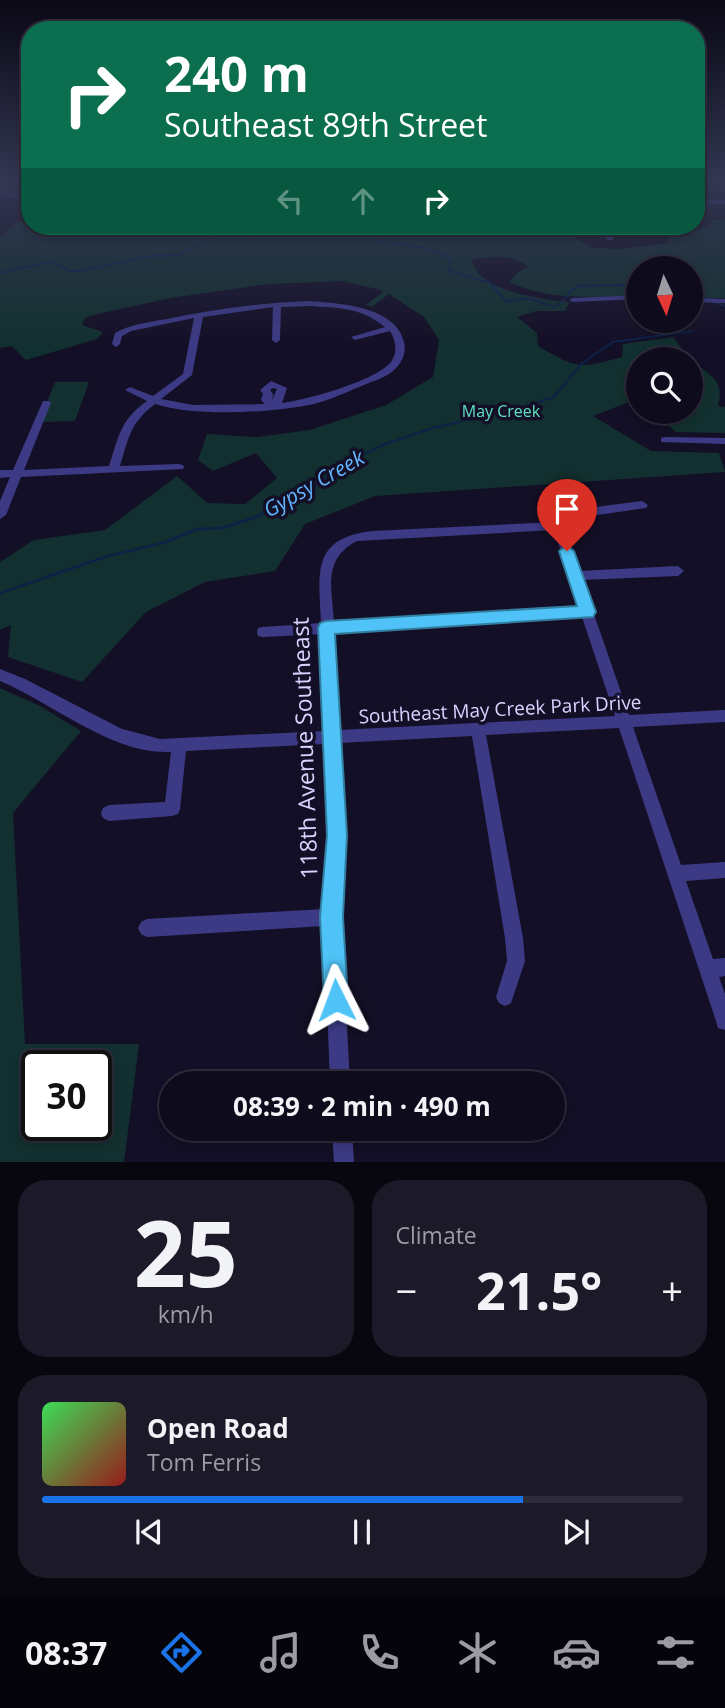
<!DOCTYPE html>
<meta charset="utf-8">
<style>
:root{--surface:#0e0b1c;--page:#1c1929;--text:#f1f3f6;--muted:#9b9ba3;--line:#2e2b3b;--accent:#1a73e8}
body{margin:0;font-family:"Open Sans",sans-serif;background:var(--page);color:var(--text);height:100vh;display:flex;flex-direction:column;font-size:26px;white-space:nowrap}
*{box-sizing:border-box;margin:0}
p{font-size:23px;color:var(--muted)}
.icon{flex:none;width:38px;height:38px;fill:none;stroke:currentColor;stroke-width:2;stroke-linecap:round;stroke-linejoin:round}
.map{position:relative;height:1162px;overflow:hidden}
.details{display:flex;flex-direction:column;gap:18px;padding:18px;background:#08060f;flex:1}
.details>*{flex:none}
.top-card{position:absolute;left:21px;top:21px;width:684px;height:214px;border-radius:28px;box-shadow:0 4px 10px #0003,0 0 0 2px var(--line);background:#0b6e4f;color:#fff;overflow:hidden}
.needle{width:46px;rotate:176deg}
.controls{position:absolute;left:626px;top:256px;display:grid;gap:14px}
.controls a{display:grid;place-items:center;width:77px;height:77px;border-radius:50%;background:var(--surface);box-shadow:0 4px 10px #0003,0 0 0 2px var(--line);font-size:35px}
.speed{position:absolute;left:21px;top:1050px;display:flex;gap:14px;font-size:35px;font-weight:700;text-align:center}
.speed>*{display:grid;place-content:center;width:91px;height:91px;border-radius:50%;background:var(--surface);box-shadow:0 4px 10px #0003,0 0 0 2px var(--line);line-height:1}
.speed .limit{border:4px solid #111;border-radius:10px;background:#fff;color:#111}
.pin{position:absolute;display:grid;place-items:center;width:60px;height:60px;color:#fff;margin:-72px -30px;border-radius:50% 50% 50% 0;rotate:-45deg;box-shadow:0 0 7px #0007}
.pin .icon{rotate:45deg}
.me{position:absolute;width:77px;margin:-38px;rotate:357deg;stroke-linejoin:round;filter:drop-shadow(0 0 5px #0008)}
.turn{display:flex;align-items:center;gap:24px;height:147px;padding:0 28px;font-size:32px}
.turn .icon{width:91px;height:91px;stroke-width:2.5}
.turn b{display:block;font-size:49px;line-height:60px}
.lanes{display:flex;align-items:center;height:66px;padding:0 28px;background:#0003;justify-content:center;gap:35px;direction:ltr}
.lanes .off{opacity:.35}
.big{font-size:52px;font-weight:700;line-height:1.1}
.details .widget{flex:1;display:flex;flex-direction:column;justify-content:center;gap:10px;min-width:0;padding:0 24px;border-radius:28px;background:var(--page)}
.details .dial{align-items:center;gap:0}
.dial b{font-size:91px;line-height:1}
.song{display:flex;align-items:center;gap:21px}
.cover{width:84px;height:84px;border-radius:10px;background:linear-gradient(135deg,hsl(130 70% 55%),hsl(0 70% 35%))}
.played{height:7px;border-radius:4px;background:linear-gradient(90deg,var(--accent) 75%,var(--line) 75%)}
.keys{display:flex;justify-content:space-around;direction:ltr}
.heat{display:flex;justify-content:space-between;align-items:center;font-size:38px;direction:ltr}
.details .tiles{flex:1;display:grid;gap:18px;grid-template-columns:1fr 1fr}
.widget:last-child{grid-column:span 2}
.trip{position:absolute;left:159px;top:1071px;width:406px;height:70px;border-radius:35px;background:var(--surface);box-shadow:0 4px 10px #0003,0 0 0 2px var(--line);font-weight:700;line-height:70px;text-align:center}
.menu{display:flex;height:112px;justify-content:space-around;align-items:center;background:#06040b;color:var(--muted)}
.menu .icon{width:49px;height:49px}
.menu .on{color:var(--accent)}
.menu b{font-size:32px;color:var(--text)}
.map>svg:first-child{display:block}
</style>
<div class="map">
<svg width="725" height="1162" viewBox="0 0 725 1162">
<rect width="100%" height="100%" fill="#130f26"/>
<path fill="#12302f" fill-rule="evenodd" d="M711,220H725V298H691V268H639V296C591,295 555,303 509,282L518,272L528,267C512,253 491,256 471,260C474,264 476,272 480,275C499,293 545,300 570,302L565,311H537L517,317L537,333L538,346C577,369 579,369 622,357L623,344L673,337L690,359H639V398L593,416L651,451L719,453L725,472L375,496L305,524L275,571L205,582L146,612L82,682L8,657L11,625L0,630V562L34,540L105,530L177,476L207,503L245,504L277,478L256,453L213,471L198,460L207,434L257,437L310,430L386,405L433,377L439,340L424,317L389,294L372,307L366,305L383,292L381,290L342,281L268,284L170,298L93,315L85,318L82,325L103,332L97,339L26,360L12,346L0,348V237L17,222H30V226H558L592,248L621,249L668,243L667,238L710,226Z
M691,359C709,376 725,378 718,406L725,407V433L676,432L653,411H691Z
M55,382H89L75,421L39,422Z
M0,688L40,706L81,731L13,813L25,1044H139L124,1162H0ZM37,1066H96V1125H37Z"/>
<g fill="none" stroke-linecap="round" stroke-linejoin="round">
<path stroke="#0c2248" stroke-width="2" d="M362,226L378,233L372,239L377,241C402,246 432,244 452,262L448,270C463,274 473,280 489,282L507,302L528,298L554,307C565,302 568,291 578,286L626,285L639,293
M0,273L55,261V264L72,271H81L151,256L179,255L229,226
M691,294L708,299
M714,302L725,306
M380,446L433,428L517,409L554,397L581,364L613,342L693,331"/>
<path stroke="#0c2248" stroke-width="2.5" d="M0,593L105,557L166,542L197,529L222,528L253,518L290,502L330,476L340,466L385,444"/>
<path fill="#3d3a85" fill-rule="evenodd" d="M5,181H11L4,192L30,196V200L0,196V188Z
M714,181H721L725,185V191Z
M725,200V204L696,205V201Z
M599,226H605L614,238L613,240H607Z
M639,226H652L634,231L630,229Z
M639,295V299L573,302L569,300L573,298Z
M691,298L725,299V303L691,302Z
M308,301C338,303 396,306 404,342C407,353 401,364 393,371C383,379 370,382 359,387C344,393 330,400 314,404C272,413 195,417 155,404C130,423 129,437 120,466L179,464L183,465L184,467L183,469L21,477L6,515L0,519V501L10,477L0,478V470H13L43,401H49L51,403L24,470L109,466C119,436 120,420 147,401L125,390L130,387L153,396L183,374L194,318L131,331L122,336L120,344L116,347L112,344L115,333C131,324 149,322 167,319C214,309 260,303 308,301ZM308,306C340,308 360,307 385,327L351,337L355,340L390,331C396,341 398,352 391,362C376,381 306,400 282,403L287,388L271,381L260,390L263,394L261,400L265,404L193,405L161,399L192,375L203,317L273,307L272,340L276,343L280,340L281,307ZM273,388L277,389L272,400L273,394L270,390Z
M665,437L725,438V444L661,442V438Z
M642,501L648,505L646,508L583,517L564,528L579,571L678,566L684,571L678,576L582,580L629,715L725,710V722L633,727L681,865L725,862V878L686,881L713,959L725,958V976L719,977L725,994V1030L718,1028L716,1021L619,728L486,735L523,938L525,961L511,1003L505,1006L499,1003L496,997L507,961L505,938L472,736L340,743L345,836L341,917L350,1083H330L324,926L147,937L141,934L138,928L141,922L147,919L324,909L329,836L326,744L186,751L180,809L178,814L172,816L109,821L103,818L101,813L103,808L109,805L165,802L171,752C112,755 53,703 0,681V669L25,679L122,729L160,739L325,731L321,634L263,637L258,636L257,632L258,628L263,627L321,623C319,575 310,538 372,531L556,522L580,509ZM554,530L579,608L334,622C332,589 322,559 357,541ZM582,617L615,716L339,730L334,633Z
M332,1129H352L354,1162H334Z"/>
</g>
<linearGradient id="sky" x2="0" y2="1"><stop stop-color="#0a0815"/><stop offset="0.53" stop-color="#333752"/><stop offset="1" stop-color="#333752" stop-opacity="0"/></linearGradient>
<rect width="725" height="344" fill="url(#sky)"/>
<path fill="#4fc3f7" stroke="#337fa1" stroke-width="2" d="M567,545L574,551L596,612L593,617L335,634L347,835L343,917L348,1000L344,1009L336,1012L327,1009L324,1000L320,917L327,835L318,628L320,623L326,621L577,606L559,551Z"/>
<g text-anchor="middle" stroke-width="7" stroke-linejoin="round" paint-order="stroke">
<g font-size="16" fill="#5fe0c0" stroke="#130f26">
<text x="501" y="417">May Creek</text>
</g>
<g font-size="19" fill="#d9d4ff" stroke="#130f26">
<text transform="translate(500 709) rotate(-3)" y="7">Southeast May Creek Park Drive</text>
</g>
<g font-size="21" font-style="italic" fill="#62b6ff" stroke="#130f26">
<text transform="translate(314 484) rotate(-30)" y="7">Gypsy Creek</text>
</g>
<g font-size="23" fill="#d9d4ff" stroke="#130f26">
<text transform="translate(305 748) rotate(-92)" y="8">118th Avenue Southeast</text>
</g>
</g>
</svg>
<div class="controls">
<a><svg class="needle" viewBox="-14 -14 28 28"><path d="M0-13l5 13h-10z" fill="#e53935"/><path d="M0 13l5-13h-10z" fill="#9b9ba3"/></svg></a>
<a><svg class="icon" aria-label="search" viewBox="0 0 24 24"><circle cx="10" cy="10" r="6"/><path d="M15 15l6 6"/></svg></a>
</div>
<div class="speed"><div class="limit">30</div></div>
<div class="pin" style="left:567px;top:551px;background:#d93025"><svg class="icon" aria-label="arrive" viewBox="0 0 24 24"><path d="M6 21V4h12l-3 4 3 4H6"/></svg></div>
<svg class="me" style="left:336px;top:1000px" viewBox="-20 -20 40 40"><path d="M0-17L14 15 0 8-14 15z" fill="#4fc3f7" stroke="#fff" stroke-width="4"/></svg>
<div class="trip">08:39 · 2 min · 490 m</div>
<div class="top-card">
<div class="turn"><svg class="icon" aria-label="right" viewBox="0 0 24 24"><path d="M7 20v-9h11M14 6l5 5-5 5"/></svg><div><b>240 m</b>Southeast 89th Street</div></div>
<div class="lanes"><svg class="icon off" aria-label="left" viewBox="0 0 24 24"><path d="M17 20v-9H6M10 6l-5 5 5 5"/></svg><svg class="icon off" aria-label="ahead" viewBox="0 0 24 24"><path d="M12 20V5M6 11l6-6 6 6"/></svg><svg class="icon" aria-label="right" viewBox="0 0 24 24"><path d="M7 20v-9h11M14 6l5 5-5 5"/></svg></div>
</div>
</div>
<section class="details">
<div class="tiles">
<div class="widget dial"><b>25</b><p>km/h</p></div>
<div class="widget"><p>Climate</p>
<div class="heat"><a>−</a><b class="big">21.5°</b><a>+</a></div>
</div>
<div class="widget">
<div class="song"><i class="cover"></i><div><b>Open Road</b><p>Tom Ferris</p></div></div>
<div class="played"></div>
<div class="keys"><svg class="icon" aria-label="previous" viewBox="0 0 24 24"><path d="M18 5L8 12l10 7zM5 5v14"/></svg><svg class="icon" aria-label="pause" viewBox="0 0 24 24"><path d="M8 5v14M16 5v14"/></svg><svg class="icon" aria-label="next" viewBox="0 0 24 24"><path d="M6 5l10 7-10 7zM19 5v14"/></svg></div>
</div>
</div>
</section>
<nav class="menu">
<b>08:37</b>
<svg class="icon on" aria-label="directions" viewBox="0 0 24 24"><path d="M12 3l9 9-9 9-9-9zM9 14v-3h6M13 9l2 2-2 2"/></svg>
<svg class="icon" aria-label="music" viewBox="0 0 24 24"><path d="M9 18V5l10-2v13"/><circle cx="6" cy="18" r="3"/><circle cx="16" cy="16" r="3"/></svg>
<svg class="icon" aria-label="phone" viewBox="0 0 24 24"><path d="M5 4h4l2 5-3 2q2 4 5 5l2-3 5 2v4C11 20 4 13 5 4z"/></svg>
<svg class="icon" aria-label="climate" viewBox="0 0 24 24"><path d="M12 3v18M4 7l16 10M4 17L20 7"/></svg>
<svg class="icon" aria-label="car" viewBox="0 0 24 24"><path d="M5 17H2v-5l4-1 3-4h7l3 4 3 1v5h-3M9 17h6M6 11h13"/><circle cx="7" cy="17" r="2"/><circle cx="17" cy="17" r="2"/></svg>
<svg class="icon" aria-label="filters" viewBox="0 0 24 24"><path d="M4 7h16M4 17h16"/><circle cx="9" cy="7" r="2"/><circle cx="15" cy="17" r="2"/></svg>
</nav>
